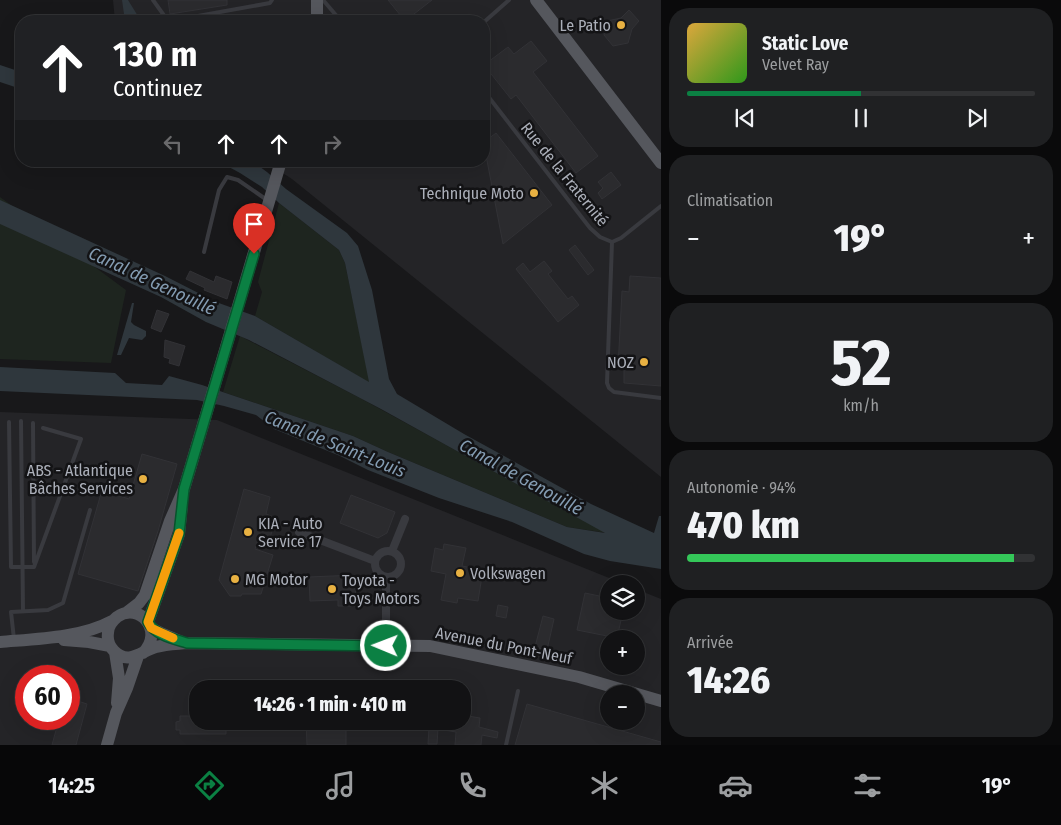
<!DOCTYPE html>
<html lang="fr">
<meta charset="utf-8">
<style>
:root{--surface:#121214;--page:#1f2022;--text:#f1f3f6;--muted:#9c9ea0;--line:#313234;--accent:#0b8043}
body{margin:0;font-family:"Fira Sans Condensed",sans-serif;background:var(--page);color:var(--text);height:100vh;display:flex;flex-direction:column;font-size:19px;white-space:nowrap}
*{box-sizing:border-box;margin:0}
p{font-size:16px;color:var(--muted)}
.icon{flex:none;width:28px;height:28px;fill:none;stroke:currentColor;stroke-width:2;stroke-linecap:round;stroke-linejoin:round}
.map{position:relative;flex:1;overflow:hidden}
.drawer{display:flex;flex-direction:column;gap:8px;padding:8px;background:#0a0a0b;width:400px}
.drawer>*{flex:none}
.guide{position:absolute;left:15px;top:15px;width:475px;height:152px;border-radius:20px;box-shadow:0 5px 20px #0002,0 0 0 1px var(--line);background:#202124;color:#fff;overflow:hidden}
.buttons{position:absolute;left:600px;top:575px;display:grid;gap:10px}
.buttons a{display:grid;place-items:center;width:45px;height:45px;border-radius:50%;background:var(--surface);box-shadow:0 5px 20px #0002,0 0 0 1px var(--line);font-size:25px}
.speed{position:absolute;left:15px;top:665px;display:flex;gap:10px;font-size:25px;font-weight:700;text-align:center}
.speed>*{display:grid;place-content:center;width:65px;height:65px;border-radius:50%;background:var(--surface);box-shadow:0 5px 20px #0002,0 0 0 1px var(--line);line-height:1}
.speed .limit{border:8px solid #d22;background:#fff;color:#111}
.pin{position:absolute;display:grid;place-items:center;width:42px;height:42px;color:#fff;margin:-51px -21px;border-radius:50% 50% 50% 0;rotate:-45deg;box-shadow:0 0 5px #0007}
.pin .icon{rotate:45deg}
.me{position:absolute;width:55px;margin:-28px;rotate:271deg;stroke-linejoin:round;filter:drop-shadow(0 0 4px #0008)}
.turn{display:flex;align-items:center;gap:18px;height:105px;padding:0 15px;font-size:22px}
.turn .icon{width:65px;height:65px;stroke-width:2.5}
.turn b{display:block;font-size:35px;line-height:42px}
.lanes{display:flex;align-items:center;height:48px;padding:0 15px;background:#0003;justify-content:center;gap:25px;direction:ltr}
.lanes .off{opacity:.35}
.big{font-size:38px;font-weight:800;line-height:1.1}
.drawer .tile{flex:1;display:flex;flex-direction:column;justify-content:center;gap:8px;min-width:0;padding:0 18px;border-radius:20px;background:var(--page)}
.drawer .dial{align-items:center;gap:0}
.dial b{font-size:65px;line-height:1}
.song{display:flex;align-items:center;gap:15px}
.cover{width:60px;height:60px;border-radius:8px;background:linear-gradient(135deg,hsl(40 70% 55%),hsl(110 70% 35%))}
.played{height:5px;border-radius:2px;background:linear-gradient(90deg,var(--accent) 50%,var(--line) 50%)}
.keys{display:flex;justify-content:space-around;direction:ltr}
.heat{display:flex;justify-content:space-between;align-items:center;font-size:28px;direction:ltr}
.charge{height:8px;border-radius:4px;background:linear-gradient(90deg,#34c759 94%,var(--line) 0)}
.trip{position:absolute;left:189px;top:680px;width:282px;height:50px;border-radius:20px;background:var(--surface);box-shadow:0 5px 20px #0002,0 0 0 1px var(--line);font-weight:800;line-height:50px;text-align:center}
.menu{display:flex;height:80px;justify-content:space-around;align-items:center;background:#070708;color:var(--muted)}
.menu .icon{width:35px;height:35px}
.menu .current{color:var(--accent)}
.menu b{font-size:22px;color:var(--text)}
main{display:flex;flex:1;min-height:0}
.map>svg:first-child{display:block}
</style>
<main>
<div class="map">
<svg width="661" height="745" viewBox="0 0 661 745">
<rect width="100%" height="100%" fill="#18181a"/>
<path fill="#242427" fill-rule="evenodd" d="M113,0H661V477L292,179L264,161H484V21H115Z
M0,412L217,420L624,584H609V611H636V589L661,599V745H0ZM609,639H636V666H609ZM26,676H69V719H26ZM198,689H462V721H198ZM609,694H636V721H609Z"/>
<path fill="#1e251f" d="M0,197L126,290L111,363L0,359Z
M279,203L339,250L345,263L370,383L255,316L262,292L258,282Z
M240,336L360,398L607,533L567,527L388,452L353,436L223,392Z"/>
<path fill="#2f373d" d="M122,0H128L141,21H125Z
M0,65L21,72V89L0,82Z
M218,161H252L267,172L286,189L347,233L358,246L372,290L389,379L397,394L464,434L591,504L654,533L659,516H661V569L610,561L584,554L512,522L439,498L368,470L340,456L274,429L256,415L224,406L197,400L0,391V367L115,373L126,383L162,385L169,376L202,385L353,436L388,452L567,527L605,533L381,409L249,340L206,322L161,297L0,224V200L165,276L216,302L255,316L369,382L345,263L339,250L279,203L262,187L240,173Z
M132,303H134L131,322L134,325L146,331V336L142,340L129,338L121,355H117Z"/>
<path fill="#2b2b2e" stroke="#323236" d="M168,0H227V5L170,14Z
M388,0H432L405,21Z
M629,10L639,21L632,29L628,43L613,46L604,35L607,21L621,18Z
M531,41L547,61L533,72L598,156L576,173L516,95L511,99L484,65L508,47L514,54Z
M496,133L552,205L503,244L484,145V142Z
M611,172L621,185L602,199L598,193L603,188L598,182Z
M575,245L594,270L588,275L569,250Z
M544,261L552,271L548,274L568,299L572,296L579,305L558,322L516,269L523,263L530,272Z
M190,271L214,282L216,276L232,282L227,299L204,290L205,288L186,279Z
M630,276L661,278V386L624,383V369L618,368L622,291L629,292Z
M157,310L169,314L161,332L151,328Z
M165,340L185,346L179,366L169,363L170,359L164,357Z
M142,454L177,464L158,531L138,591L78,574L102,490L129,499Z
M244,489L270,497L266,514L276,518L270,538L260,534L255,549L273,555L261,594H242L241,596H230L219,580Z
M351,495L395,512L387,533L378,538L340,523Z
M444,544L466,548L462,566L483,570L478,601L458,598L457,603L441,600L446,574L431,571L435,548L443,550Z
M355,575L356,606H338V600L310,601L309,577Z
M585,593L609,598V611H623L617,638L577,630Z
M498,605L508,607L506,618L496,616Z
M543,616L554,619L547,650L535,647Z
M69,698L87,704L76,745H52L59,719H69Z
M527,704L661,742V745H515Z
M462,715L480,718L479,727L498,732L497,738L482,735L481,745H455L456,732L438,729L437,744H428L429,728L418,726V721H462Z
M180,716H198V721H230V729H226V734H180V730H176V722L180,721Z
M306,721H346V745H307Z"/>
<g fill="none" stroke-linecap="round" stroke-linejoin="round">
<path stroke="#393a3f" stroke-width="4" d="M153,0L168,21
M323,0L341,21
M170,21L270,3L272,0
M484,22L509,0
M484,91L590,228L600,237L612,242L621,238L661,206
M612,242L607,383L609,388L614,392L661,398
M204,252L219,190L227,177L238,180L267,200
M21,421L23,611
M9,422L11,567H34L81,439L43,428
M33,423L34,562
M14,639L11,612L48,610L63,603L90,510
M506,745L518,691"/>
<path stroke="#393a3f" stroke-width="8" d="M299,532L375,561
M375 564a13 13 0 1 1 26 0a13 13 0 1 1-26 0Z
M392,551L405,519
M386,646V577"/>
<path stroke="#55575d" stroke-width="12" d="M536,0L661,163
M317,21V0
M126,613L139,603L145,595L170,521L184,489L281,161
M148,622L179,534L182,504
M151,628L163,634L182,642
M64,640L89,642L110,646
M0,642C35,639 81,638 112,621
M115,652L119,678L117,703
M143,653C165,631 139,601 117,617C112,621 108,627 108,633C107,640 109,646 114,651C129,666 141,651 156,647C166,644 177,644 187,643L430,646L579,677L661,701
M107,745L116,713L127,688L138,656"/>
</g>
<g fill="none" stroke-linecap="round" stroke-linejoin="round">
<defs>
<path id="route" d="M254,254L184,489L179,534L148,622C155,635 174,639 187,643L386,646"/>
</defs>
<use href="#route" stroke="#07532c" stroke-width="12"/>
<use href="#route" stroke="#0b8043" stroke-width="9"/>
<path stroke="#f59e0b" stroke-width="9" d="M173,638L151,628L148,622L179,533"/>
</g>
<g fill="#e8b142" stroke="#131315" stroke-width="2">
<circle cx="621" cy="25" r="5"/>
<circle cx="534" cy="193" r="5"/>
<circle cx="644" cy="362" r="5"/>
<circle cx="143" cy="479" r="5"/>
<circle cx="248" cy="532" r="5"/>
<circle cx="460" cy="573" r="5"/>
<circle cx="235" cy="579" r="5"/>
<circle cx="332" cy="589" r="5"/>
</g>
<g text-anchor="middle" stroke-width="5" stroke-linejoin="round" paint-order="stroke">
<g font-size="16" fill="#abafb9" stroke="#131315" text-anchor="end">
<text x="611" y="31">Le Patio</text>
<text x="524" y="199">Technique Moto</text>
<text x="634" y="368">NOZ</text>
<text x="133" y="476">ABS - Atlantique<tspan x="133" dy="18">Bâches Services</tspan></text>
<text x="258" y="529" text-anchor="start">KIA - Auto<tspan x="258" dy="18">Service 17</tspan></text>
<text x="470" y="579" text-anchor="start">Volkswagen</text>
<text x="245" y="585" text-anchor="start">MG Motor</text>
<text x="342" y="586" text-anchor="start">Toyota -<tspan x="342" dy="18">Toys Motors</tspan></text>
</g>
<g font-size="16" fill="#abafb9" stroke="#131315">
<text transform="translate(565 174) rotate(51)" y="6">Rue de la Fraternité</text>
<text transform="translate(504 645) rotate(11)" y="6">Avenue du Pont-Neuf</text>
</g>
<g font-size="18" font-style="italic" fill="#849cb2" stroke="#131315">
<text transform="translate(152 281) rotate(25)" y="6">Canal de Genouillé</text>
<text transform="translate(335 444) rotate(22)" y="6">Canal de Saint-Louis</text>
<text transform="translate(521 477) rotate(29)" y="6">Canal de Genouillé</text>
</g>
</g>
</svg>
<div class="buttons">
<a><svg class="icon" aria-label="layers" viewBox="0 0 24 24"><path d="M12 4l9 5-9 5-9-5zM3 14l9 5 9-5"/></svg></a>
<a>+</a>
<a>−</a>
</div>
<div class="speed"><div class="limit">60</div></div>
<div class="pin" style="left:254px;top:254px;background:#d93025"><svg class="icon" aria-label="arrive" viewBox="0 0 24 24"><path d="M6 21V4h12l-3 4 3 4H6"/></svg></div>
<svg class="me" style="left:386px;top:646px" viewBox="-20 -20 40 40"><circle r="17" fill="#0b8043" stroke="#fff" stroke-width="3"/><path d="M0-11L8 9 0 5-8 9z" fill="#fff"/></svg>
<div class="trip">14:26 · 1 min · 410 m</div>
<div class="guide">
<div class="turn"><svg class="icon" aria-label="ahead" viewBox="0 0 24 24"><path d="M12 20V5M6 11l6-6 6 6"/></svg><div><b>130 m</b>Continuez</div></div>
<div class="lanes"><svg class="icon off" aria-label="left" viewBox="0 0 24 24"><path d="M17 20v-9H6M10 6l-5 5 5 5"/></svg><svg class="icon" aria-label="ahead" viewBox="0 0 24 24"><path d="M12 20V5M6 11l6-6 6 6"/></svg><svg class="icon" aria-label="ahead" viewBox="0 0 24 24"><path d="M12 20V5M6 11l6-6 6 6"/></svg><svg class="icon off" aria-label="right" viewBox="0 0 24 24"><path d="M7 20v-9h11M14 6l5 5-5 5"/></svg></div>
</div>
</div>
<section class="drawer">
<div class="tile">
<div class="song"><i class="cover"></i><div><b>Static Love</b><p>Velvet Ray</p></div></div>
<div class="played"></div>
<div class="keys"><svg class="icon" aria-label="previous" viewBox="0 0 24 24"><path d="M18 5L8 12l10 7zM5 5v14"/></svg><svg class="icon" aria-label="pause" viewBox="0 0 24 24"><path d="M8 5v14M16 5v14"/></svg><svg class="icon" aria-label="next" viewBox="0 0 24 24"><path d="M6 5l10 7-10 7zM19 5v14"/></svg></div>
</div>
<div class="tile"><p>Climatisation</p>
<div class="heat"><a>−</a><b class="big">19°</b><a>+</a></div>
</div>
<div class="tile dial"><b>52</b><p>km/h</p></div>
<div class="tile"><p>Autonomie · 94%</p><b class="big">470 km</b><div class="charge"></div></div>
<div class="tile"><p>Arrivée</p><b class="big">14:26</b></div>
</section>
</main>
<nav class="menu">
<b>14:25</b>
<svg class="icon current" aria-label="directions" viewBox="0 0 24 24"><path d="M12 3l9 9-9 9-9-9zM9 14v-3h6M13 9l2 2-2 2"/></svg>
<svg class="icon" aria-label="music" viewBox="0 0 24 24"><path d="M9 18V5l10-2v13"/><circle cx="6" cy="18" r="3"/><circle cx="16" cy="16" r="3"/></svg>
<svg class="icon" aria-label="phone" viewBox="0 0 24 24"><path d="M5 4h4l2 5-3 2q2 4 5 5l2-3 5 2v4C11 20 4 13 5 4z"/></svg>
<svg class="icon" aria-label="climate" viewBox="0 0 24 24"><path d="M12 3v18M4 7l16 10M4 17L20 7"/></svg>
<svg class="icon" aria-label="car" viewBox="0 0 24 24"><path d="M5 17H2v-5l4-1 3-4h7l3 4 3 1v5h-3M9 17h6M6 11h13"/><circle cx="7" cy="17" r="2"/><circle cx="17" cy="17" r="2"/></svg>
<svg class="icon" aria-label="filters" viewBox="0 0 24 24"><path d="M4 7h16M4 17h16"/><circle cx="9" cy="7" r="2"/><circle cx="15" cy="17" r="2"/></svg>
<b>19°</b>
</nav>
